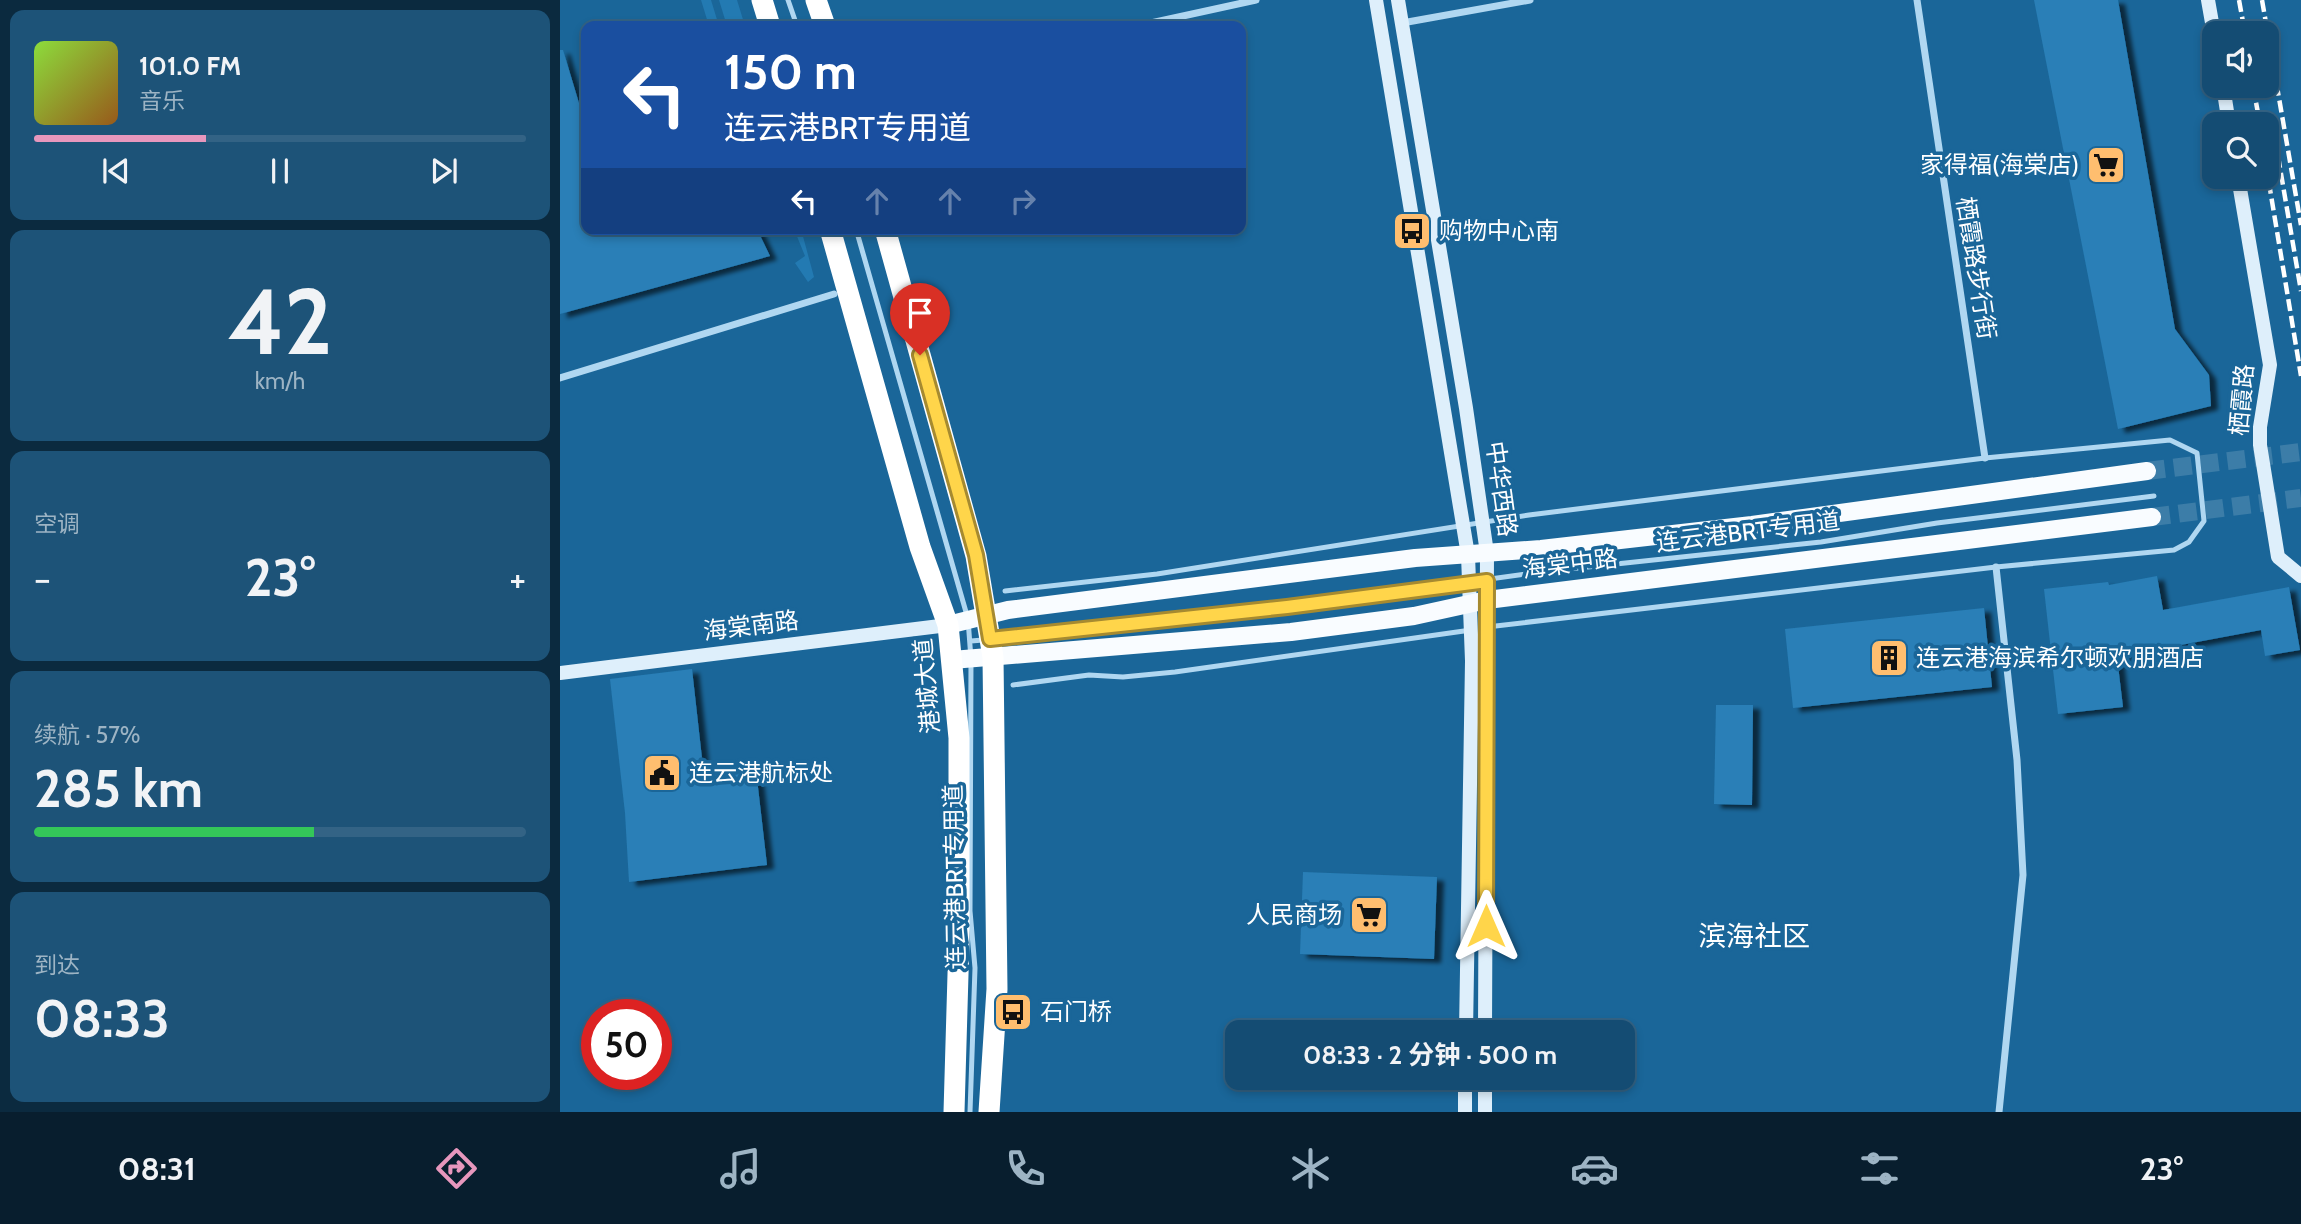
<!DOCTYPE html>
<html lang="zh">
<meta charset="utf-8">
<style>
:root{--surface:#144c73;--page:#1d5378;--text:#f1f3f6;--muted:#9db4c4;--line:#336385;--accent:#e797bd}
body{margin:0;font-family:Cabin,"Noto Sans SC",sans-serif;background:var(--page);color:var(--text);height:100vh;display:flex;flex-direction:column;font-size:26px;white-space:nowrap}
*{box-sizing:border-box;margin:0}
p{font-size:23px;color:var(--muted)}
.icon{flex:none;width:38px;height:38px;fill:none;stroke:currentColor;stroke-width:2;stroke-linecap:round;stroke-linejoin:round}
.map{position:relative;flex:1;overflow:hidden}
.side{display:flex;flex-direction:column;gap:10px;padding:10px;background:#0b2a3f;width:560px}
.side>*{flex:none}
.hud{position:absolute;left:21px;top:21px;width:665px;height:214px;border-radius:14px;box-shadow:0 4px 10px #0003,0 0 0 2px var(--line);background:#1a4fa0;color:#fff;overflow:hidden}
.fabs{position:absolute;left:1642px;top:21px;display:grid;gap:14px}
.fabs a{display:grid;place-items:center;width:77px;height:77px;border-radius:14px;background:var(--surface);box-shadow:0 4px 10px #0003,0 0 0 2px var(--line);font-size:35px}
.speed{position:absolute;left:21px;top:999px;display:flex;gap:14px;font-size:35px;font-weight:700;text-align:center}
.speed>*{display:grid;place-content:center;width:91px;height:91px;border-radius:50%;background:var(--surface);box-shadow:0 4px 10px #0003,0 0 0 2px var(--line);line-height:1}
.speed .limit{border:10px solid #d22;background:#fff;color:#111}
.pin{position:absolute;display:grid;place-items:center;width:60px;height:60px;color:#fff;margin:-72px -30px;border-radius:50% 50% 50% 0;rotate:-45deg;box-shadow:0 0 7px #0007}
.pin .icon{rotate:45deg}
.me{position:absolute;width:77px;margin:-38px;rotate:0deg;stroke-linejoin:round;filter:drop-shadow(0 0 5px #0008)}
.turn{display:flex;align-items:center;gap:24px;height:147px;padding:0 28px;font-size:32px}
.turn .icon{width:91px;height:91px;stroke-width:2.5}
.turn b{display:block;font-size:49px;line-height:60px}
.lanes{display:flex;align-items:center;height:66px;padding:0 28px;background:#0003;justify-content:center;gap:35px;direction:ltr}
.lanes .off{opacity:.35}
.big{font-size:52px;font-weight:700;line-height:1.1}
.side .widget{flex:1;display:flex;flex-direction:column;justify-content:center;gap:10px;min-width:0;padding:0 24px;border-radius:14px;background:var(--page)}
.side .dial{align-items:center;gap:0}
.dial b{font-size:91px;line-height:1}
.song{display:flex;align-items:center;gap:21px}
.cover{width:84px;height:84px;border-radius:10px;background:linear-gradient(135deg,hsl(90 70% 55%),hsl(30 70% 35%))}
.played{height:7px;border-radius:4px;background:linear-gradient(90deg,var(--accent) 35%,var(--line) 35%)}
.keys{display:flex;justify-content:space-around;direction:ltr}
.heat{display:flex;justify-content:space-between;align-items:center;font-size:38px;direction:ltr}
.charge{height:10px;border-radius:5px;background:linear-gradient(90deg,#34c759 57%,var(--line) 0)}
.trip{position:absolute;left:665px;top:1020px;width:410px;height:70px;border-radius:14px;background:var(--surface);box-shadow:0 4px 10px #0003,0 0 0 2px var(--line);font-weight:700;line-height:70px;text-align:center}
.dock{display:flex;height:112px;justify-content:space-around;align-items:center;background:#081e2e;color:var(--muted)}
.dock .icon{width:49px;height:49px}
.dock .selected{color:var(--accent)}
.dock b{font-size:32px;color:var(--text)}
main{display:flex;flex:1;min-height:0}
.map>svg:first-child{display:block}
</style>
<main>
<section class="side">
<div class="widget">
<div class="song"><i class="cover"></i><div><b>101.0 FM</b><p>音乐</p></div></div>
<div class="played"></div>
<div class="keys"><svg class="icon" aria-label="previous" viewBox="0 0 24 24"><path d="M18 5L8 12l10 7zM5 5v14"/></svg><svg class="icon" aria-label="pause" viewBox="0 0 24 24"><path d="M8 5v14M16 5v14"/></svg><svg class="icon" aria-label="next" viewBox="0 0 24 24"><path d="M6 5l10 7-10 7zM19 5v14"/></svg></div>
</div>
<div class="widget dial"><b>42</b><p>km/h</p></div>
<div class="widget"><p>空调</p>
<div class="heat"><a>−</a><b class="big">23°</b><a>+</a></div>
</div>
<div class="widget"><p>续航 · 57%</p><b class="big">285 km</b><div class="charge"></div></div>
<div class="widget"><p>到达</p><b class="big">08:33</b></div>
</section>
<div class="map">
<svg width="1741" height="1112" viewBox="0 0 1741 1112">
<defs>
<filter id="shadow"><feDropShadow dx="7" dy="4" stdDeviation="2" flood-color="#0009"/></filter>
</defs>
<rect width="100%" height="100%" fill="#1a6699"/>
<path fill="#237ab2" d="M141,0H151L159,26H149Z
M159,0H177L185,26H167Z
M234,229H241L254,277L248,282L235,263L245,256Z"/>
<path fill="#297fb7" filter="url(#shadow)" d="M1474,0H1558L1615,329L1649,375L1651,406L1558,429Z
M0,50H3L22,113L26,115V229H197L210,256L0,314Z
M1597,576L1603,610L1729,587L1740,650L1705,656L1701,630L1557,657L1563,707L1498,714L1484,589L1548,582L1549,585Z
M1424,608L1432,687L1233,708L1225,629Z
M132,669L144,776L196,770L207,865L69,882L65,813L50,679Z
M1156,705H1193L1192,805L1154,804Z
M743,872L877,877L874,959L740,954Z"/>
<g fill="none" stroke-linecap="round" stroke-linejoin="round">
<path stroke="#3c7da8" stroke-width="18" stroke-dasharray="18 9" stroke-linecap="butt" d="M1587,471L1741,452
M1592,517L1741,498"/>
<path stroke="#b0d7f1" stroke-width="5" d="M228,0L237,26
M296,229L408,619L411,659L410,911L415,968L410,1112
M445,591L597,574L969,515L1425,458L1610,440L1637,453L1644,521L1629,542L1614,550L1436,567L927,627
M433,639L727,607L981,572L1261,542L1377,523L1594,496
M411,641L423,640
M453,685L529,675L563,677L615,672L911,630"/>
<path stroke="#b0d7f1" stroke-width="7" d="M1357,0L1425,458
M842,23L970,0
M577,26L696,0
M0,378L274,294
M1436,567L1457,760L1463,875L1439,1112"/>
<path stroke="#deeffb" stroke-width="14" d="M816,0L908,555L912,661L906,1032
M838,0L906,408L927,553L925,1032
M1648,0L1654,34
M1663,86L1669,124
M1678,177L1710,365L1700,427V445L1718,557L1741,576
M0,673L388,625
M905,1112V1078
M925,1112V1078"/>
<path stroke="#f9fcff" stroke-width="18" d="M388,625L448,610L855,558L981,549L1192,525L1587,471
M392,660L731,632L854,616L927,600L1592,517"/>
<path stroke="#fff" stroke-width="21" d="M202,0L210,26
M256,0L265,26
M270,229L360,547L388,625L399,738V940L394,1112
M325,229L416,556L433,657L437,989L429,1112"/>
<path stroke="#fff" stroke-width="4.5" stroke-dasharray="12 5" stroke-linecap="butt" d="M1679,0L1685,33
M1702,0L1741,225
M1693,86L1700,124
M1718,156L1741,291
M1706,165L1741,376"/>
</g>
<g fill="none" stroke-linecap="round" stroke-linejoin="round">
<defs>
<path id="route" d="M360,355L416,555L430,639L727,607L927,581L926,926"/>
</defs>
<use href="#route" stroke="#a68a30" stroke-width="18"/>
<use href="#route" stroke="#ffd54a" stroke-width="12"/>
</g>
<defs>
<symbol id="supermarket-square" viewBox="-11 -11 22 22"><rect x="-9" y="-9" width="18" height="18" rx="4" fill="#ffbe6f" stroke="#1a6699"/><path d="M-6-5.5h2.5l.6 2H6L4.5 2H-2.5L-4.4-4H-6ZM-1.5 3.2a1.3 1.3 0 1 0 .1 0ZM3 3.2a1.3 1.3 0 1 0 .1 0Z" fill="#111"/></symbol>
<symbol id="bus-square" viewBox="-11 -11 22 22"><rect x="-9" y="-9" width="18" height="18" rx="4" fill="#ffbe6f" stroke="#1a6699"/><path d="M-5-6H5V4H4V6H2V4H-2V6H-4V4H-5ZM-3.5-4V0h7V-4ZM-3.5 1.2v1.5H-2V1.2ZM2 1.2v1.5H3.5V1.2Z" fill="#111"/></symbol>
<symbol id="building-square" viewBox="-11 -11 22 22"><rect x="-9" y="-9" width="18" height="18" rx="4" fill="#ffbe6f" stroke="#1a6699"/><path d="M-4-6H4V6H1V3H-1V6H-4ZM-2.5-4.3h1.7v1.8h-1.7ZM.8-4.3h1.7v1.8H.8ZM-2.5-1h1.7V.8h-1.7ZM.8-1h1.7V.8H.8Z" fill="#111"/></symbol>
<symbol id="civic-square" viewBox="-11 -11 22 22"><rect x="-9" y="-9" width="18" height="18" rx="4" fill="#ffbe6f" stroke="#1a6699"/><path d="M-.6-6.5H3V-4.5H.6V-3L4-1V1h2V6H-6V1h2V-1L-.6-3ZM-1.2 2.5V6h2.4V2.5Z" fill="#111"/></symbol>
</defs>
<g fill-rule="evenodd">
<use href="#supermarket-square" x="1524" y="143" width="44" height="44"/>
<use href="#bus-square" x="830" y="209" width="44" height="44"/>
<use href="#building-square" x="1307" y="636" width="44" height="44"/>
<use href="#civic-square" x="80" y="751" width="44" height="44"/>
<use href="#supermarket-square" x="787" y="893" width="44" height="44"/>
<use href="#bus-square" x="431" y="990" width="44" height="44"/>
</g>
<g text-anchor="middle" stroke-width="7" stroke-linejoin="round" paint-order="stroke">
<g font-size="24" fill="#fff" stroke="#1a6699" text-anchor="start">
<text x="1519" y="173" text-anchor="end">家得福(海棠店)</text>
<text x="879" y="239">购物中心南</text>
<text x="1356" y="666">连云港海滨希尔顿欢朋酒店</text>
<text x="129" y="781">连云港航标处</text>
<text x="782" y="923" text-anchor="end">人民商场</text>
<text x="480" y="1020">石门桥</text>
</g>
<g font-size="24" fill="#fff" stroke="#1a6699">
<text transform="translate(1416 268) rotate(81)" y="8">栖霞路步行街</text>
<text transform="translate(1682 400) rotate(-85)" y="8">栖霞路</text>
<text transform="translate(941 489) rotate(82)" y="8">中华西路</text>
<text transform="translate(1188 532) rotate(-7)" y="8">连云港BRT专用道</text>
<text transform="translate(1010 564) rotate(-7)" y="8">海棠中路</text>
<text transform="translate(191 626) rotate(-7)" y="8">海棠南路</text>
<text transform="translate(367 686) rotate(-95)" y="8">港城大道</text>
<text transform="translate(395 877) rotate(-91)" y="8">连云港BRT专用道</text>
</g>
<g font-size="28" fill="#fff" stroke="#1a6699">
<text x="1194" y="946">滨海社区</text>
</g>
</g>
</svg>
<div class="fabs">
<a><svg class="icon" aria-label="sound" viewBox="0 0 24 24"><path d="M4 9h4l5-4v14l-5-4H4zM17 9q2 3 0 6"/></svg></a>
<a><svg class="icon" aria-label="search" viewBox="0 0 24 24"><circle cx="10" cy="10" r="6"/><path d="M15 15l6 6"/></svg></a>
</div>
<div class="speed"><div class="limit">50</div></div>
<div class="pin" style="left:360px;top:355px;background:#d93025"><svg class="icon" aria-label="arrive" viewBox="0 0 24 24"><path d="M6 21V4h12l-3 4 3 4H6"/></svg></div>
<svg class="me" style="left:926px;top:926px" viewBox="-20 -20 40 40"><path d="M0-17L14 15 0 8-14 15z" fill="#ffd54a" stroke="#fff" stroke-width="4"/></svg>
<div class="trip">08:33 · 2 分钟 · 500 m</div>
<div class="hud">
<div class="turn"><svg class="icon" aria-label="left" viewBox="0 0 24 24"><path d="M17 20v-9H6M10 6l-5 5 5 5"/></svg><div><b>150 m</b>连云港BRT专用道</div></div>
<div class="lanes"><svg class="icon" aria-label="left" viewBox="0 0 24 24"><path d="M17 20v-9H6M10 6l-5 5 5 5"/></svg><svg class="icon off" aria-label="ahead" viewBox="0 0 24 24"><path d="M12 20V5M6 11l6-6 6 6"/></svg><svg class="icon off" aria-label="ahead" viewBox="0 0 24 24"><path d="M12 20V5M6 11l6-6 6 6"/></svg><svg class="icon off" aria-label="right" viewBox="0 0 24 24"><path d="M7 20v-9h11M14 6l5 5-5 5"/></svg></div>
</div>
</div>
</main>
<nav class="dock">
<b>08:31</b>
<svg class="icon selected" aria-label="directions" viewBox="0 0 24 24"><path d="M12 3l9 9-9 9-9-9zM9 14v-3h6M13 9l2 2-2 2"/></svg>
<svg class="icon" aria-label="music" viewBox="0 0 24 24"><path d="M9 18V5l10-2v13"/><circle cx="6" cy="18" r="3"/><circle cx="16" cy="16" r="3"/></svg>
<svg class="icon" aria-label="phone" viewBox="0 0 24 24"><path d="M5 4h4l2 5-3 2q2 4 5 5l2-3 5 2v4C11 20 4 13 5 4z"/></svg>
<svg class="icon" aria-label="climate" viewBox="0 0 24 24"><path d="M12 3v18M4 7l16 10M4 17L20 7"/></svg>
<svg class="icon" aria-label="car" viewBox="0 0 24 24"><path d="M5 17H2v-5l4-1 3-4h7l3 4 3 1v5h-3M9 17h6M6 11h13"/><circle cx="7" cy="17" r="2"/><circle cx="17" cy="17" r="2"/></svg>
<svg class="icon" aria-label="filters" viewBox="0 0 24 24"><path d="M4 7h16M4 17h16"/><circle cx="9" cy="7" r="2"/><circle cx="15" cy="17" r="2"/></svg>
<b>23°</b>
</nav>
